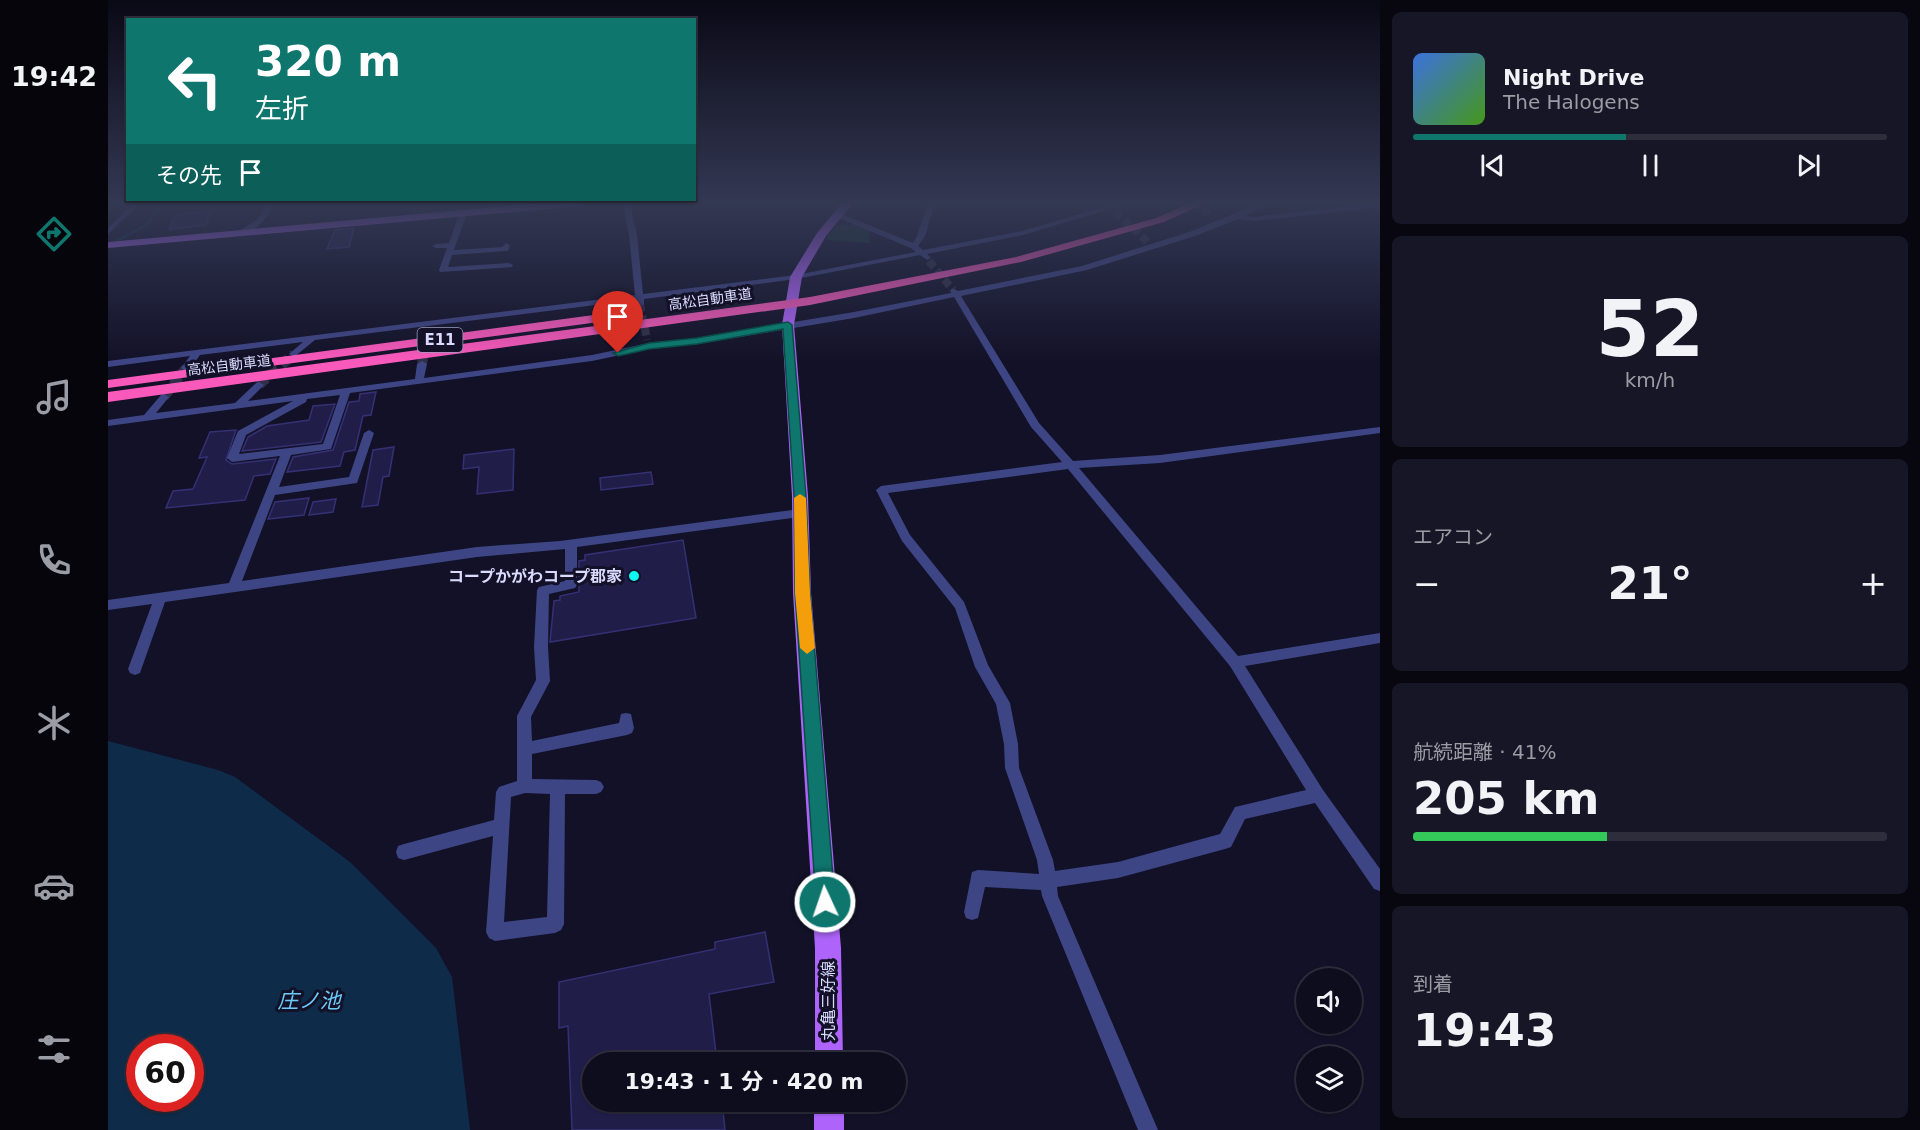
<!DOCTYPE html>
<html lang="ja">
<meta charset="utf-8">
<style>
:root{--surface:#0e0d1e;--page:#171627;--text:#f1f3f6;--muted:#9b9ca4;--line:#2e2d3c;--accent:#0f766e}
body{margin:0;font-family:"DejaVu Sans","Noto Sans JP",sans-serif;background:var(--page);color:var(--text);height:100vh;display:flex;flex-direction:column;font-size:22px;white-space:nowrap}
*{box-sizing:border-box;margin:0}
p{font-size:20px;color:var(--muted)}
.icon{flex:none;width:33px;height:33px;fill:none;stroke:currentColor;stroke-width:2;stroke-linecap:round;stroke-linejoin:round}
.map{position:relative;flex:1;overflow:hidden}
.details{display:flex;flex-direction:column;gap:12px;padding:12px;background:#080710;width:540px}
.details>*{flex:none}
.hud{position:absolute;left:18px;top:18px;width:570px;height:183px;border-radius:0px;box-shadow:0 2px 4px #0004,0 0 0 2px var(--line);background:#0f766e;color:#fff;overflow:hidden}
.tools{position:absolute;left:1188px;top:968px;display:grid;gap:12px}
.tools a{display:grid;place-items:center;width:66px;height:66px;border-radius:50%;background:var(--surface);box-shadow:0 2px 4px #0004,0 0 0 2px var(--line);font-size:30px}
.speed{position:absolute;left:18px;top:1034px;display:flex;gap:12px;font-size:30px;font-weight:700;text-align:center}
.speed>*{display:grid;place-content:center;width:78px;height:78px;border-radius:50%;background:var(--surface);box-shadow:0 2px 4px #0004,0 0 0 2px var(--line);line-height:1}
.speed .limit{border:9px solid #d22;background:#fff;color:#111}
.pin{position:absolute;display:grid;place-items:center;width:51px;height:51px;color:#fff;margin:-62px -26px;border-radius:50% 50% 50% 0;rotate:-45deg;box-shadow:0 0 6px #0007}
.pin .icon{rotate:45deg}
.me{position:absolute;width:66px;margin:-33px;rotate:357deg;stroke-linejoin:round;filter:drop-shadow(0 0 4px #0008)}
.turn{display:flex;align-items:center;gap:21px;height:126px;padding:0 30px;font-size:27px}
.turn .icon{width:78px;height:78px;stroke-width:2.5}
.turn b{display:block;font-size:42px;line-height:51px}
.then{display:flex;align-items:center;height:57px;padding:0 30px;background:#0003;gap:12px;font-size:22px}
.big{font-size:45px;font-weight:700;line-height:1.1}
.details .widget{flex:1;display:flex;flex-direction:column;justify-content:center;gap:9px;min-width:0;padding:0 21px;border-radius:9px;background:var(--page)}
.details .dial{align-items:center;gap:0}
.dial b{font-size:78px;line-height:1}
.song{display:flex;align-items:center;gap:18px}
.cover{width:72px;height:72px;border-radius:9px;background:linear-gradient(135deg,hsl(220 70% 55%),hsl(100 70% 35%))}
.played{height:6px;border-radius:3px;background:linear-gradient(90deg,var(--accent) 45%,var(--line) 45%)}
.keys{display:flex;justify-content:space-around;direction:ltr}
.heat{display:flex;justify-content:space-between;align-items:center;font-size:33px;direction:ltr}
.charge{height:9px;border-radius:4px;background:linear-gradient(90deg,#34c759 41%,var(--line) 0)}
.trip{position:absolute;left:474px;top:1052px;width:324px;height:60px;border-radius:30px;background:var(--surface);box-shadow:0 2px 4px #0004,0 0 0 2px var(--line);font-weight:700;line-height:60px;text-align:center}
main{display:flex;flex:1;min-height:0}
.tab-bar{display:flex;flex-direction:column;width:108px;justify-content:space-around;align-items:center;background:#06050c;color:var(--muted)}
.tab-bar .icon{width:42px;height:42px}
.tab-bar .on{color:var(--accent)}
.tab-bar b{font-size:27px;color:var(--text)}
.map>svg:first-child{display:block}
</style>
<main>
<nav class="tab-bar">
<b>19:42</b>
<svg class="icon on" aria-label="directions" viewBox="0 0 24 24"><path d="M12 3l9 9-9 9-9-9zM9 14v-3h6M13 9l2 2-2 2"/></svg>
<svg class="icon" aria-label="music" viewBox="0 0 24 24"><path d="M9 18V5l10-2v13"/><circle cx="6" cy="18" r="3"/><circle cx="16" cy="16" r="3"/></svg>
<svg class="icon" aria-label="phone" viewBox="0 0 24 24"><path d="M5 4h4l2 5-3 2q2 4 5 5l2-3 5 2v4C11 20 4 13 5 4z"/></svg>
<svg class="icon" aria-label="climate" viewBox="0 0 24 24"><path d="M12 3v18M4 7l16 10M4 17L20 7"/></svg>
<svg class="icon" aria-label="car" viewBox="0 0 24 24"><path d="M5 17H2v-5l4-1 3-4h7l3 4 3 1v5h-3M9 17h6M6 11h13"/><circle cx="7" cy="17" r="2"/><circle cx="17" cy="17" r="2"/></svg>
<svg class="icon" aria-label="filters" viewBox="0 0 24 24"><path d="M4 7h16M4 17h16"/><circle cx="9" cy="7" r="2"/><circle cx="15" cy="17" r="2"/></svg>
</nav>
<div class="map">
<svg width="1272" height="1130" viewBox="0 0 1272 1130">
<rect width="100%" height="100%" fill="#121128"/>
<path fill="#14322d" d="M747,224L761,230V243L717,240L728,225Z"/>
<path fill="#0e2c4a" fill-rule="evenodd" d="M0,741L110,770L127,777L242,862L328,948L344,977L362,1130H0ZM32,1047H82V1098H32Z"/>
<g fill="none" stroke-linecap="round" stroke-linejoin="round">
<path stroke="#0e2c4a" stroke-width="3" d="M10,240L39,225L51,207L65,203"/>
</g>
<path fill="#201e49" stroke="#353074" stroke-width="1.5" d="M103,211L98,225L61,229L67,215Z
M246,228L241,247L219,249L227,230Z
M268,392L263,415L255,416L247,450L236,452L232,466L179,472L185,457L225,450L241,402L251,401L252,394Z
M227,404L213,442L134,451L140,437L159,426L201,420L205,406Z
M128,430L118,460L124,464L168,459L162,474L146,476L137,500L58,508L65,491L85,489L99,457L91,458L102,432Z
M286,447L281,476L275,477L270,505L254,507L265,450Z
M406,449L405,490L369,494L371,467L355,469L356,455Z
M543,472L545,484L493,490L492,478Z
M201,498L196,515L160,519L167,502Z
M228,499L225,512L201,515L205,502Z
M575,540L588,618L442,642L446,601L452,600V596L471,592V561L477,560V555Z
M657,932L666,982L601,994L609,1062H484V1101H614L617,1130H464L460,1026L451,1028V982L607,949V942Z"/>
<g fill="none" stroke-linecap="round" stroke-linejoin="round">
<path stroke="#302f48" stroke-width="8" stroke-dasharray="8 4" stroke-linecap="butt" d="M1085,203L1105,217
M1007,212L1040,242
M821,261L845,290
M532,304L539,340
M316,354L318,338"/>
<path stroke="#302f48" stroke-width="10" stroke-dasharray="10 5" stroke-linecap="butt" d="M314,364L316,352
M151,385L186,354
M56,397L78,368"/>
<path fill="#3e4585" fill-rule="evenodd" d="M26,203H33L0,234V228Z
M160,203H167C159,216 148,235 131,235V231L150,219Z
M515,203H522L529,235L535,294L688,275L808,252L803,248L728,217L727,215L731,213L805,243L809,236L820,203H827L817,236L810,246L815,250L914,231L1010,203H1022L915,235L819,254L823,258L819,260L812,255L688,279L536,299V304L532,307L528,304L527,300L207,340L186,357L181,354L195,342L92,355L81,370L78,371L73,368L82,356L0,367V361L527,295L521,235Z
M1152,203H1161L1137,216L1147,217L1268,203H1272V207L1147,221L1130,219L1090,235L979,270L853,296L931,423L965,461L1052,455L1272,427V433L1052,463L971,468L1130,656L1272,633V643L1137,666L1215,790L1272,869V891L1266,889L1207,803L1137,819L1123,847L1117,849L1010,878L949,887L950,896L1050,1130H1030L934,896L933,890L877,887L870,918L864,920L858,918L856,912L864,872L870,870L931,874L929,860L897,768L896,744L888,704L867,667L847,608L794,541L768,490L773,486L954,462L923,427L846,297L746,318L589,344L541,349L484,361L242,393L223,449L183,455L171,487L241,477L256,433L261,430L266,433L249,483L167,495L134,581L369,547L452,541L692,509L696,510L698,513L692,517L469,547V585L467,588L441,594L440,647L442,681L423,717L424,741L511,723L513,714L518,713L523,714L526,728L524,733L519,735L424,754V779L488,780L493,782L496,787L493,792L488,794H457L456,924L453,930L447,933L387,941L381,938L378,932L385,836L296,860L290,858L288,852L290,846L296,844L386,820L388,792L391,787L409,781V716L428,680L426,647L429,590L431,587L457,581V549L369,557L57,602L32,673L27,675L22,673L20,669L44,604L0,610V600L121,583L172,456L124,462L119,458L130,431L185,401L0,426V420L36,415L53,395L56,394L61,397L48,413L127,403L148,383L151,382L156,385L140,401L307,379L309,364L314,361L319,364L316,378L484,355L541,343L589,338L746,312L843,293V289H846L850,291L974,266L1084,231ZM232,395L215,444L131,454L138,435L198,402L199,399ZM960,469L1122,666L1198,790L1127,807L1112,834L1010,862L947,871L945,860L911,768L910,744L902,703L880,665L856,602L802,535L780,493ZM417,793L442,794L439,917L396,922L403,797Z
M352,211L359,213L346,250L394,247L398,243L402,245L400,251H397L344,255L340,267L401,263L405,265L404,267L332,272L331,270L339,248H328L324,246L328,244L341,243Z"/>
<path fill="#ae64fa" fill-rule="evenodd" d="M433,203H478L473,206L0,248V242Z
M734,203H745L718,236L694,277L686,325L700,496L703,593L733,948L735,1062H707V948L685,593L684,496L674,325L682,277L709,233Z
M706,1101H736V1130H706Z"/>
<path fill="#fa59bc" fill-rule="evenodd" d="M1083,203H1098L1056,222L913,262L702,305L0,402V392L702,297L908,257L1048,218Z
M523,310L528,311V317L0,388V380Z"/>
</g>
<linearGradient id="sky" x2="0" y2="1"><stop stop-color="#0a0916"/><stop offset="0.56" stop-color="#333853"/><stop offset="1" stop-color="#333853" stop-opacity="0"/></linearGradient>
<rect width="1272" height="362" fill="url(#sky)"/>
<path fill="#0f766e" stroke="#0a4d48" stroke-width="1.5" d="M680,322L684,325L698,496L702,593L727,902L724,908L717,911L711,908L708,902L687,593L686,496L675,329L589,344L541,349L510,356L505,353L541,343L589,338Z"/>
<path fill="#f59e0b" d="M692,494L698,498L702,593L707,648L699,654L692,648L687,593L686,498Z"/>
<circle fill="#0cf7ef" stroke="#121128" stroke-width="2" cx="526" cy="576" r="6"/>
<g text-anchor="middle" stroke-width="6" stroke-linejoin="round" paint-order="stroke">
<g font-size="14" fill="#d9dafe" stroke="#121128">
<text transform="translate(602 299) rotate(-8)" y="5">高松自動車道</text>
<text transform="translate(121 365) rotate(-7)" y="5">高松自動車道</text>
</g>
<rect fill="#121128" stroke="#9d9ebe" stroke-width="1.5" x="309.5" y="328" width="45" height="24" rx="4.5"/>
<g font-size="15" font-weight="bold" fill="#d9dafe">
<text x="332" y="345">E11</text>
</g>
<g font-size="16" font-weight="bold" fill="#d9dafe" stroke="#121128" text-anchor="end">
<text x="514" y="582">コープかがわコープ郡家</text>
</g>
<g font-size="16" fill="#d9dafe" stroke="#121128">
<text transform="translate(720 1001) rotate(-90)" y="6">丸亀三好線</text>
</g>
<g font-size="21" font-style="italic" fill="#6bcbfa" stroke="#121128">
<text x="201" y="1008">庄ノ池</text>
</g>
</g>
</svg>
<div class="tools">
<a><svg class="icon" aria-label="sound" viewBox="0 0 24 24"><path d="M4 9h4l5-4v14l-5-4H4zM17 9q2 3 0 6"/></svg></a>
<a><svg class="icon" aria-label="layers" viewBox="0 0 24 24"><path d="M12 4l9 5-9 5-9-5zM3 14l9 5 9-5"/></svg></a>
</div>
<div class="speed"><div class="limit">60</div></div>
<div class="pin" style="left:510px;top:353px;background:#d93025"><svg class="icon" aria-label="arrive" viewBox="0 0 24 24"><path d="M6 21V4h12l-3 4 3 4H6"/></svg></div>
<svg class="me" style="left:717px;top:902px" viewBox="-20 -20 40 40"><circle r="17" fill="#0f766e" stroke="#fff" stroke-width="3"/><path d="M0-11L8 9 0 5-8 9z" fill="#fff"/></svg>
<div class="trip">19:43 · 1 分 · 420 m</div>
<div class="hud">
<div class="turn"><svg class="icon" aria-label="left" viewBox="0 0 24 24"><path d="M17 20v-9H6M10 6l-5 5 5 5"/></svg><div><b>320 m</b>左折</div></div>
<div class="then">その先<svg class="icon" aria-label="arrive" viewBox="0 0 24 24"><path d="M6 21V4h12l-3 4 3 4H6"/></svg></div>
</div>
</div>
<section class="details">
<div class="widget">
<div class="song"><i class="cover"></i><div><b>Night Drive</b><p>The Halogens</p></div></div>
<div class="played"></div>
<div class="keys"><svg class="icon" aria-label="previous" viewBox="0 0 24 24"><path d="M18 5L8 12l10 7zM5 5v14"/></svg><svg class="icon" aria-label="pause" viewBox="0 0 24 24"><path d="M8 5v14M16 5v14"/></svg><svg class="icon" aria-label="next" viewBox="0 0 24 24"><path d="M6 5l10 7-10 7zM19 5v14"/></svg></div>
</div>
<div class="widget dial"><b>52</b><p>km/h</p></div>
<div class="widget"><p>エアコン</p>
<div class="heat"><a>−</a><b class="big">21°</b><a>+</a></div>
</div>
<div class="widget"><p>航続距離 · 41%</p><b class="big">205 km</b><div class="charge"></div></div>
<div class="widget"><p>到着</p><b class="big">19:43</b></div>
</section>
</main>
